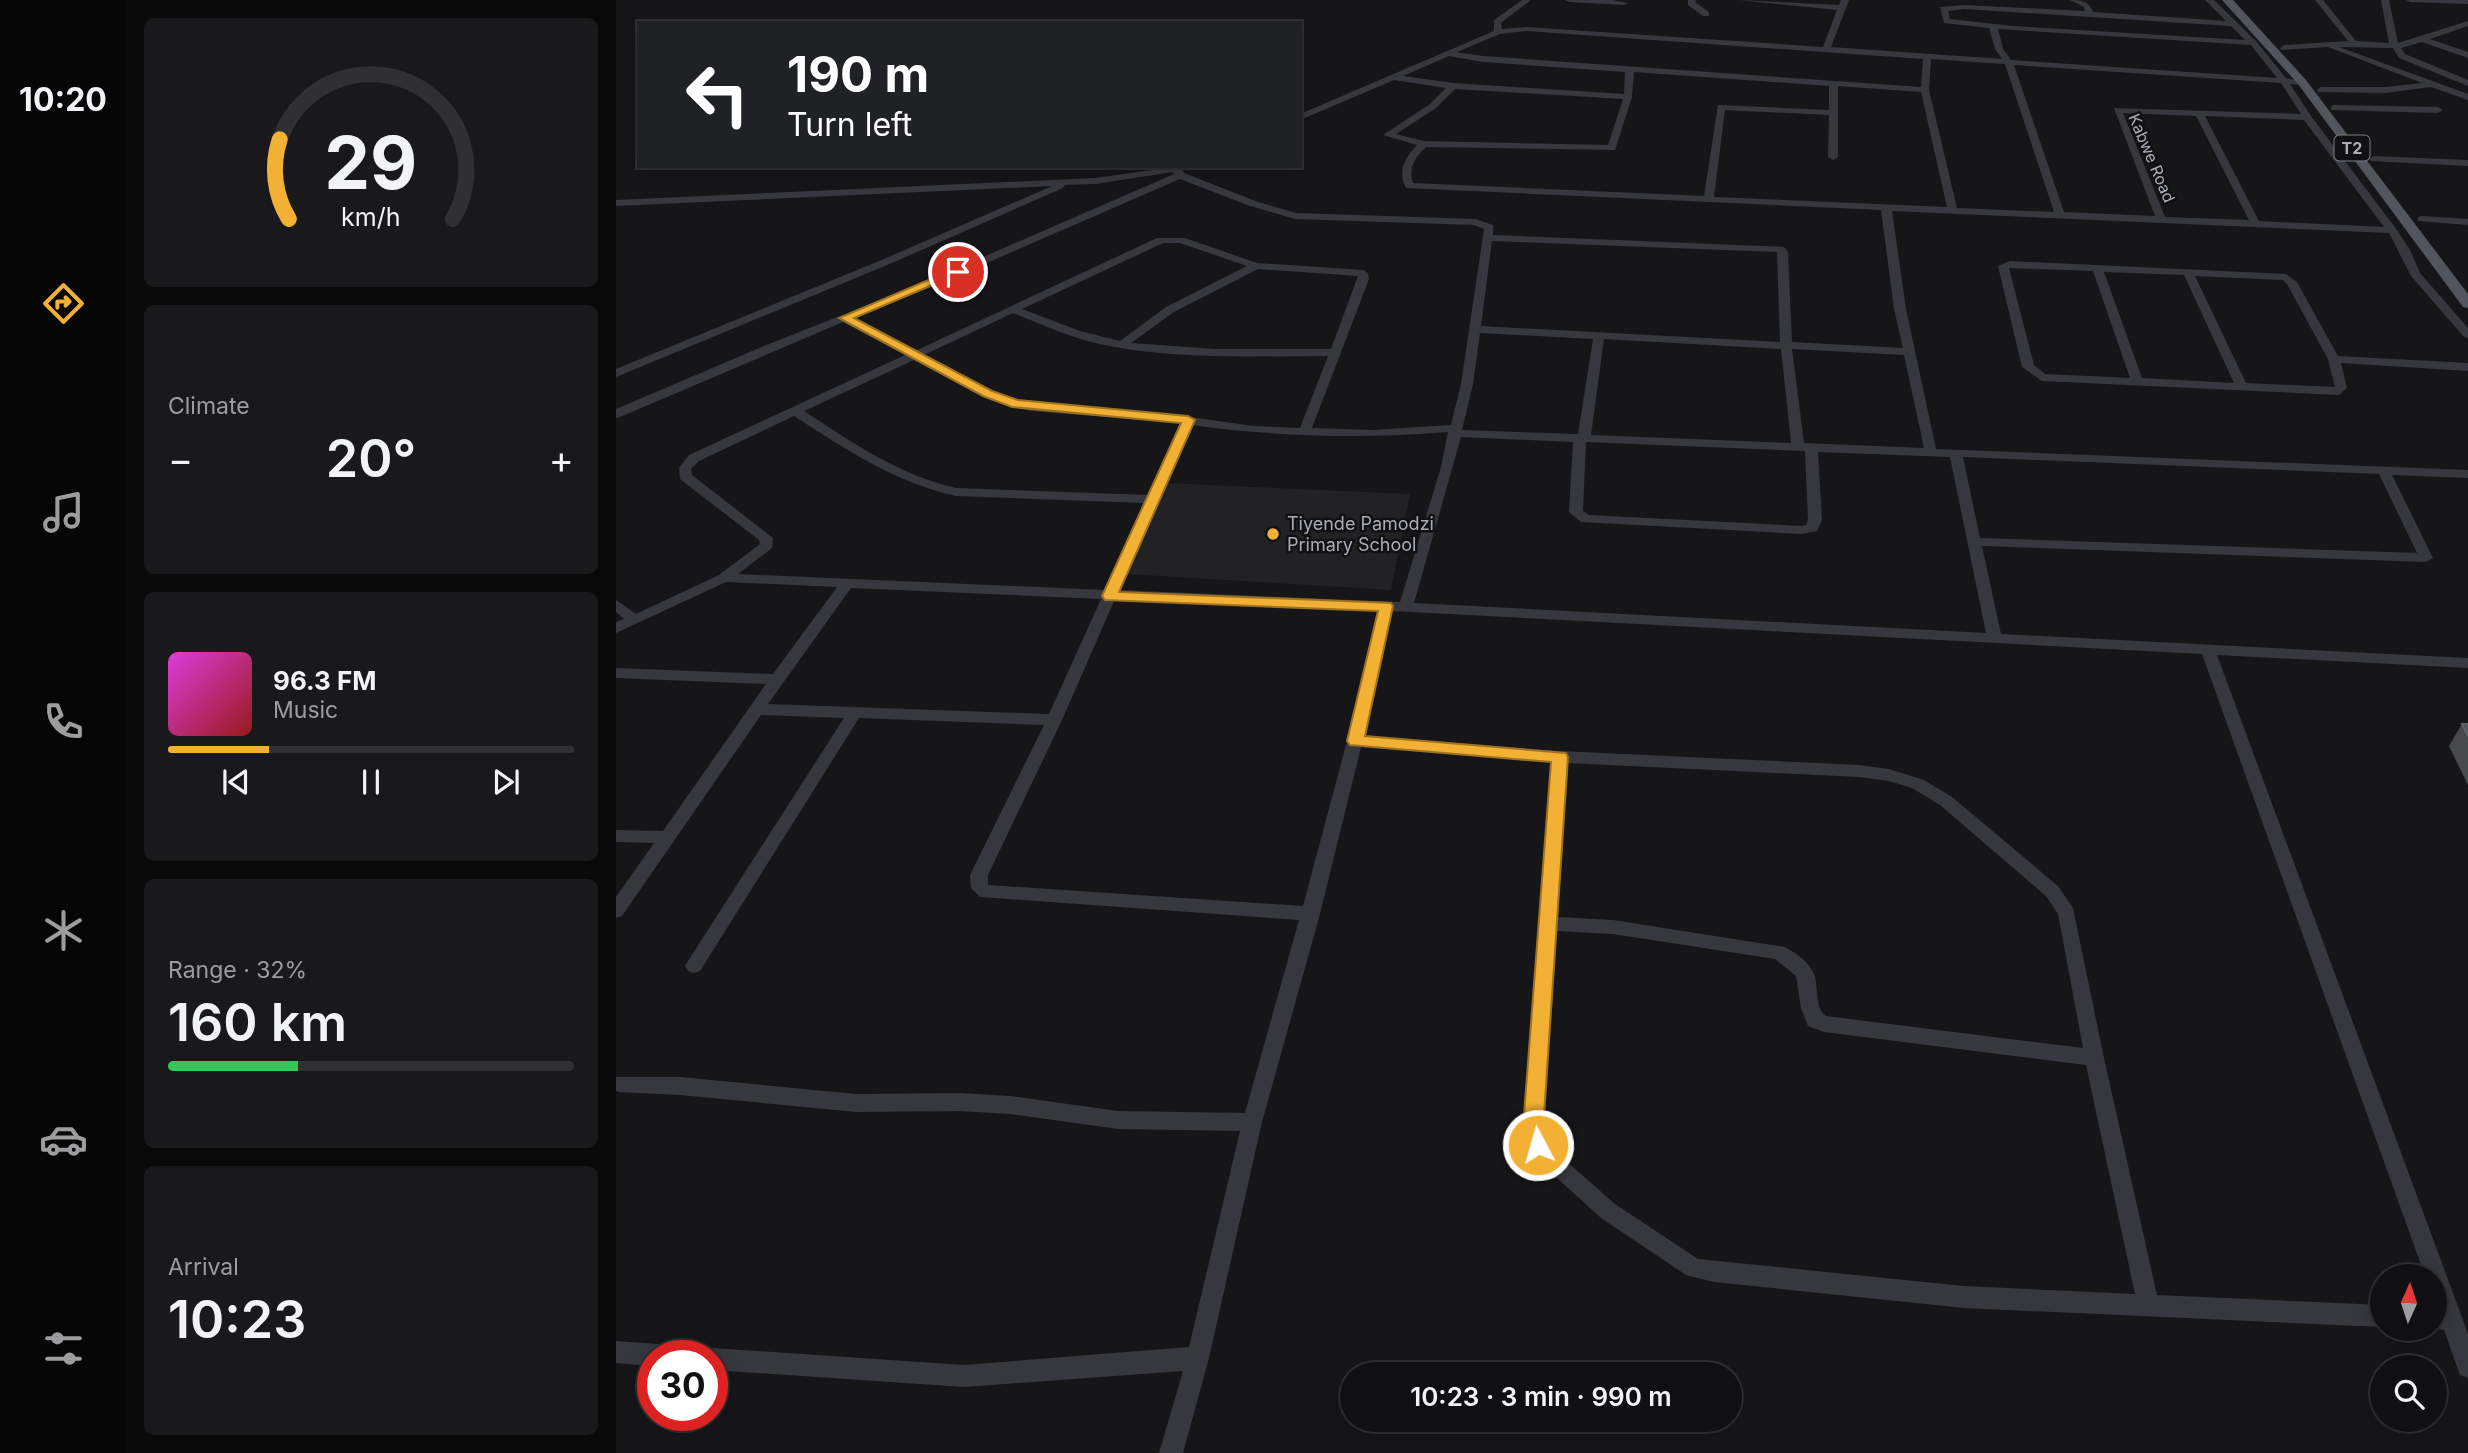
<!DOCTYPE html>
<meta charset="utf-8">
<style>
:root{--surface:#101012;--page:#19191b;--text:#f1f3f6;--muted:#9c9d9f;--line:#303032;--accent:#f2b134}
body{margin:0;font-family:Inter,sans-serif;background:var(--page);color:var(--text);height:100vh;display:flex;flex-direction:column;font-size:26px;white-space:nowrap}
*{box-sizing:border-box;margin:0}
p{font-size:23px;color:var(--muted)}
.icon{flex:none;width:38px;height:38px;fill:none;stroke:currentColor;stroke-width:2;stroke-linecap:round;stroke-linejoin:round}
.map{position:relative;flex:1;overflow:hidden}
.sheet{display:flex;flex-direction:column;gap:18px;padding:18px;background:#09090a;width:490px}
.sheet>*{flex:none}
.hud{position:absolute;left:21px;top:21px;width:665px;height:147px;border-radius:0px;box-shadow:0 4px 18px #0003,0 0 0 2px var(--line);background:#202124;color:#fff;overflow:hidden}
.needle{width:46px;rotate:3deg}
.tools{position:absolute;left:1754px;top:1264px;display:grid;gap:14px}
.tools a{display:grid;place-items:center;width:77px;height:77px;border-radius:50%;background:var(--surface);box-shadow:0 4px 18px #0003,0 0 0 2px var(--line);font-size:35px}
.speed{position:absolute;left:21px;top:1340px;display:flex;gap:14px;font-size:35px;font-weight:700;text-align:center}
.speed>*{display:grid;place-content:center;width:91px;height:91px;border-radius:50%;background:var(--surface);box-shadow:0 4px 18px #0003,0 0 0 2px var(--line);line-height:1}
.speed .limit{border:10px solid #d22;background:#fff;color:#111}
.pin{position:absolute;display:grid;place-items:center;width:60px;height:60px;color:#fff;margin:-30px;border:4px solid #fff;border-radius:50%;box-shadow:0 2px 7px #0007}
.me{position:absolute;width:77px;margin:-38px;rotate:354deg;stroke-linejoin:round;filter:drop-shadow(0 0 5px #0008)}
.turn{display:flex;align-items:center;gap:24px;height:147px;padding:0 35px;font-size:32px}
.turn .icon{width:91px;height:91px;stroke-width:2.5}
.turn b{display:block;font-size:49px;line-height:60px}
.big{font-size:52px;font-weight:600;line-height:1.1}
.sheet .card{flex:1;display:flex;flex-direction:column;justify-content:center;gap:10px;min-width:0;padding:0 24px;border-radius:10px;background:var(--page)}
.sheet .dial{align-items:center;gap:0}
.dial svg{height:182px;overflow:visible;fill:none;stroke:var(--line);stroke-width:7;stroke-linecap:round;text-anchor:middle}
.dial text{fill:var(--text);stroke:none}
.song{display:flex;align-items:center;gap:21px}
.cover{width:84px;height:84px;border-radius:10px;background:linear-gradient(135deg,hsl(300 70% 55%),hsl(0 70% 35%))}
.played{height:7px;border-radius:4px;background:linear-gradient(90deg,var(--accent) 25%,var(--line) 25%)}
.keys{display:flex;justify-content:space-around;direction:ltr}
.heat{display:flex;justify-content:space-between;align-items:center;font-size:38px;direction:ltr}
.charge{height:10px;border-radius:5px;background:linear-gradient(90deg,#34c759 32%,var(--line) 0)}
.trip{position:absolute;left:724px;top:1362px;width:402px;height:70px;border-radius:35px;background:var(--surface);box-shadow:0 4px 18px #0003,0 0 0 2px var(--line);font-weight:600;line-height:70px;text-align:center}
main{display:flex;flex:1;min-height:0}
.tabs{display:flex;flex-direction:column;width:126px;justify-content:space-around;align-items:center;background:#060607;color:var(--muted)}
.tabs .icon{width:49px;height:49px}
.tabs .selected{color:var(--accent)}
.tabs b{font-size:32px;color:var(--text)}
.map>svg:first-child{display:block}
</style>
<main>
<nav class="tabs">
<b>10:20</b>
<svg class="icon selected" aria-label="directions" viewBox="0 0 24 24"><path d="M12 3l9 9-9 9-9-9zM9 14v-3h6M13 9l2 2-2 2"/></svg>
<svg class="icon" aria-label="music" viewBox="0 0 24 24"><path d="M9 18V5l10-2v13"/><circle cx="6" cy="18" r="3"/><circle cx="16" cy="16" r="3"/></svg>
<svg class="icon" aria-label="phone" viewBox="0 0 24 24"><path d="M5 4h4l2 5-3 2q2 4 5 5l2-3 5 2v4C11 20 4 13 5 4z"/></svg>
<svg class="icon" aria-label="climate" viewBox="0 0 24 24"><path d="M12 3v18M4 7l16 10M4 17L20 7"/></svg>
<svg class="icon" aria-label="car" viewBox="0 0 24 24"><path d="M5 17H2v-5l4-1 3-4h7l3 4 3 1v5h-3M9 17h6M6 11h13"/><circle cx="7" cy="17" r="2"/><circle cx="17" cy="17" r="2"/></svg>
<svg class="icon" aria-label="filters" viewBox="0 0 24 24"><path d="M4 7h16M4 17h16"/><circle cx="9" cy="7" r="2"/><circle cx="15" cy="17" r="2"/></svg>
</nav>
<section class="sheet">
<div class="card dial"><svg viewBox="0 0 100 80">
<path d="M14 69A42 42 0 1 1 86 69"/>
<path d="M14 69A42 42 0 0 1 10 34" stroke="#f2b134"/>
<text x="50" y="56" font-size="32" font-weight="700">29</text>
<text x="50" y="72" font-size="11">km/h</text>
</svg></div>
<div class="card"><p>Climate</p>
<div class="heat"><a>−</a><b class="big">20°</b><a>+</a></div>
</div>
<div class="card">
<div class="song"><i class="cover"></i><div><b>96.3 FM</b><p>Music</p></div></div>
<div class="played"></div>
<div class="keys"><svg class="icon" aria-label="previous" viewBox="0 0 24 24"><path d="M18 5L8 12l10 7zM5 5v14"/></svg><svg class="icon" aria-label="pause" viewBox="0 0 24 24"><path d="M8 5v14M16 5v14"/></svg><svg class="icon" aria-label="next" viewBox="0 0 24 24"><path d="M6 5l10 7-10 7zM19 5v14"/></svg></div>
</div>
<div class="card"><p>Range · 32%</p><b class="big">160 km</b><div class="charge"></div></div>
<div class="card"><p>Arrival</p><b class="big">10:23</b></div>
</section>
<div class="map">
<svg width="1852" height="1453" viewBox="0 0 1852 1453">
<rect width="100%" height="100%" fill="#161618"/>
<path fill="#222225" d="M552,483L794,494L775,590L511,574Z"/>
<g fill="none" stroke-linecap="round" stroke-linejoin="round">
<path fill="#37383d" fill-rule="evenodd" d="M906,0H915L885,23L886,29L910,27L1207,47L1221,10L1122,0L1223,5L1225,0H1233L1215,47L1386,59L1379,49L1373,28L1328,23L1324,7L1348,5L1469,11L1468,7L1454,0C1465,0 1473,1 1477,12L1610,21L1589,0H1598L1640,41L1670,78L1690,82L1686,85L1674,84L1695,116L1781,230L1795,252L1804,273L1852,328V338L1848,337L1795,276L1773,233L1276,211L1290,309L1320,449L1852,470V478L1776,475L1817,558L1810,562L1366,546L1385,634L1852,658V668L1601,655L1847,1320L1852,1335V1378L1844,1375L1828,1330L1814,1328H1818V1308H1820L1818,1276H1809L1586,654L776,611L748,736L944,751L1243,765L1273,769L1308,780L1336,797L1442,886L1457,908L1488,1058L1541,1295L1766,1305V1327L1348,1308L1098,1282L1070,1275L985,1218L919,1158L908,1134L936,762L745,747L704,914L646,1122L593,1358L567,1453H543L567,1371L348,1387L96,1370V1356H86L88,1351L96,1348L348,1365L573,1347L624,1131L502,1129L394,1114L344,1111L240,1112L64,1095L3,1092L0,1091V1077H64L240,1094L344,1093L394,1096L502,1111L629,1113L683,920L364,897L355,888L354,875L428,725L243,718L84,971L78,973L72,971L69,966L72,961L228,718L145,715L6,916L0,918V897L38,843L0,842V830L47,831L150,684L0,678V668L157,674L221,587L110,582L0,633V622L8,619L0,612V600L20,614L103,575L144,544L143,540L64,479L63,468L73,455L289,355L227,322L4,417L0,418V409L148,346L312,281L558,174L557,172L479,184L449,185L447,188L276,263L0,377V369L268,259L436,186L0,206V200L479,178L565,166L568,173L642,202L680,213L859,219L877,225V235L1168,247L1172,252L1176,342L1287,348L1278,309L1265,210L790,188C781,171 789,158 801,145L767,135L814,104L830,88L778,80L684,120V114L878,31V20ZM1348,9L1615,26L1629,40L1397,26L1334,19L1332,11ZM1382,29L1635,45L1661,78L1395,60L1387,49ZM910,31L1307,59L1305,87L867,56L841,52L884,34ZM833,56L867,62L1009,72L1008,94L837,83L787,76ZM1315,59L1389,64L1438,212L1341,208L1313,90ZM1398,65L1665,83L1685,114L1498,108L1539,216L1448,212ZM1018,72L1213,86V110L1102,105L1088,196L797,183C792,168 799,157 810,147L999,150L1016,97ZM1222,86L1305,92L1331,207L1098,197L1109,110L1213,115L1212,157L1217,160L1222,157ZM839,89L1007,99L992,145L808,141L780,134L820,108ZM1507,113L1580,116L1633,220L1549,217ZM1589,116L1688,120L1768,227L1643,221ZM564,179L634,206L679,219L858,225L868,229L845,384L835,425L756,430L696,428L753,279L752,273L747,270L641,263L569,238H541L299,351L237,318L320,285ZM876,241L1161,252L1164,342L865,326ZM547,243H564L631,266L550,307L504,341L464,331L406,309ZM642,269L742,276L715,349H599L515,343L558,312ZM397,313C425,324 453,337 483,344C558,360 636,356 712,356L684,428L637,426L553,414L416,403L376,391L308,355ZM864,333L977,339L962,434L846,430L857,384ZM988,339L1165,349L1175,443L975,435ZM1176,349L1288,355L1308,448L1188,443ZM298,360L368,397L415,411L564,423L532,495L340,488C283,475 237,443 188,411ZM178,416C231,450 278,482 340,496L528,503L489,590L122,574L156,548L157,538L76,475L75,469L83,461ZM576,425C662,437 745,439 832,432L825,467L784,602L503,590ZM845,437L957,442L953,512L965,522L1186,534L1201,531L1206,520L1202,452L1334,457L1370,633L798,603ZM970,442L1189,451L1192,520L1190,525L1186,526L973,515L967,511ZM1347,457L1763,474L1801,553L1364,538ZM235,588L485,599L433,714L152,704ZM499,599L762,610L731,741L687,906L372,885V875L446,720ZM952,763L1243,777L1273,781L1296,788L1324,805L1430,896L1442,914L1467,1048L1210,1016C1198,1007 1203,987 1198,974C1192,961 1181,954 1169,947L997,920L942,917ZM941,931L997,934L1159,959L1180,976L1185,1008L1192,1026L1208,1032L1470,1065L1519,1294L1348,1286L1082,1259L999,1204L933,1146L928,1134Z
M949,0H996L1012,3L1008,5L953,2Z
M1072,0H1080L1079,2L1093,12V16H1087L1072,5Z
M1699,0H1707L1740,41L1773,43L1765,0H1773L1782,43L1852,21V26L1814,39L1852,52V58L1806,42L1785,48L1789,54L1852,80V86L1783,58L1777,48L1723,47L1852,94V100L1815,87L1769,93L1702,92L1701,90L1705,87H1769L1806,83L1712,47L1665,50L1664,48L1668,45L1732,41Z
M1790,0H1852V4L1794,2Z
M1718,105L1822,107L1827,110L1822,113L1715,110V106Z
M1758,156L1852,160V166L1755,161L1753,159Z
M1806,216L1852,219V225L1802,221V217Z
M1394,261L1670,274L1681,282L1722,356L1852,363V371L1725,363L1731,388L1723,395L1426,381L1406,367L1382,266ZM1393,268L1477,271L1514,378L1429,374L1418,365ZM1488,272L1568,275L1618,383L1526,378ZM1579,276L1667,280L1671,284L1712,359L1719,387L1630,383Z
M0,1341L55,1345L63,1348L66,1356H37V1366L0,1363Z"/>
<path fill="#53555c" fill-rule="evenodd" d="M1606,0H1617L1690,80L1852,294V308L1847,307L1682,84Z"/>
</g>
<path fill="#47494d" d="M1846,724H1852V785L1833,746Z"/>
<path fill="#525359" stroke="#5f6168" stroke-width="2" d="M1846,724H1852V736Z"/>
<path fill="#f2b134" stroke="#9d7322" stroke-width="2" d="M338,269L347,272L238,318L376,391L402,400L572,416L579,420L503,592L775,603L777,606L749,736L950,753L952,757L928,1115L932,1145L929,1152L922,1154L914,1152L908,1115L935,762L734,745L731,741L762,611L489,600L486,596L565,423L396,407L367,396L223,318Z"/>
<circle fill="#f2b134" stroke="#111113" stroke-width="2.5" cx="657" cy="534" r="7"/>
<g text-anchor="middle" stroke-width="5" stroke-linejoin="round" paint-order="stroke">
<rect fill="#111113" stroke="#7b7e86" stroke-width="2" x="1718.5" y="135.5" width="35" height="25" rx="5"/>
<g font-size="16" font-weight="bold" fill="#a8adb8">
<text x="1736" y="154">T2</text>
</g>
<g font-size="16" fill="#a8adb8" stroke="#111113">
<text transform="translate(1536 158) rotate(67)" y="6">Kabwe Road</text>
</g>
<g font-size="18" fill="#a8adb8" stroke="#111113" text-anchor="start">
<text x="671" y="530">Tiyende Pamodzi<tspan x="671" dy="21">Primary School</tspan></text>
</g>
</g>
</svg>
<div class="tools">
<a><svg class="needle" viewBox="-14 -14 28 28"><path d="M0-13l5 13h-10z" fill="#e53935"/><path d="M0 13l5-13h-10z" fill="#9c9d9f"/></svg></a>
<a><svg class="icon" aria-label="search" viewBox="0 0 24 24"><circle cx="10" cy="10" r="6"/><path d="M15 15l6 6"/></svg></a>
</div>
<div class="speed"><div class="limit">30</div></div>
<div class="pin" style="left:342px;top:272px;background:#d93025"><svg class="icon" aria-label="arrive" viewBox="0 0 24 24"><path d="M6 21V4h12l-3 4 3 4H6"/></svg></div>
<svg class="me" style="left:922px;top:1145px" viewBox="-20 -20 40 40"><circle r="17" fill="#f2b134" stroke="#fff" stroke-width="3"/><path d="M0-11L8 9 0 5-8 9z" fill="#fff"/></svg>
<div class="trip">10:23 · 3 min · 990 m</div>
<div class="hud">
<div class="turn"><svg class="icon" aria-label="left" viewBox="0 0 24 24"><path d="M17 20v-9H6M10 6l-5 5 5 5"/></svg><div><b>190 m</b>Turn left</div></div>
</div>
</div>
</main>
